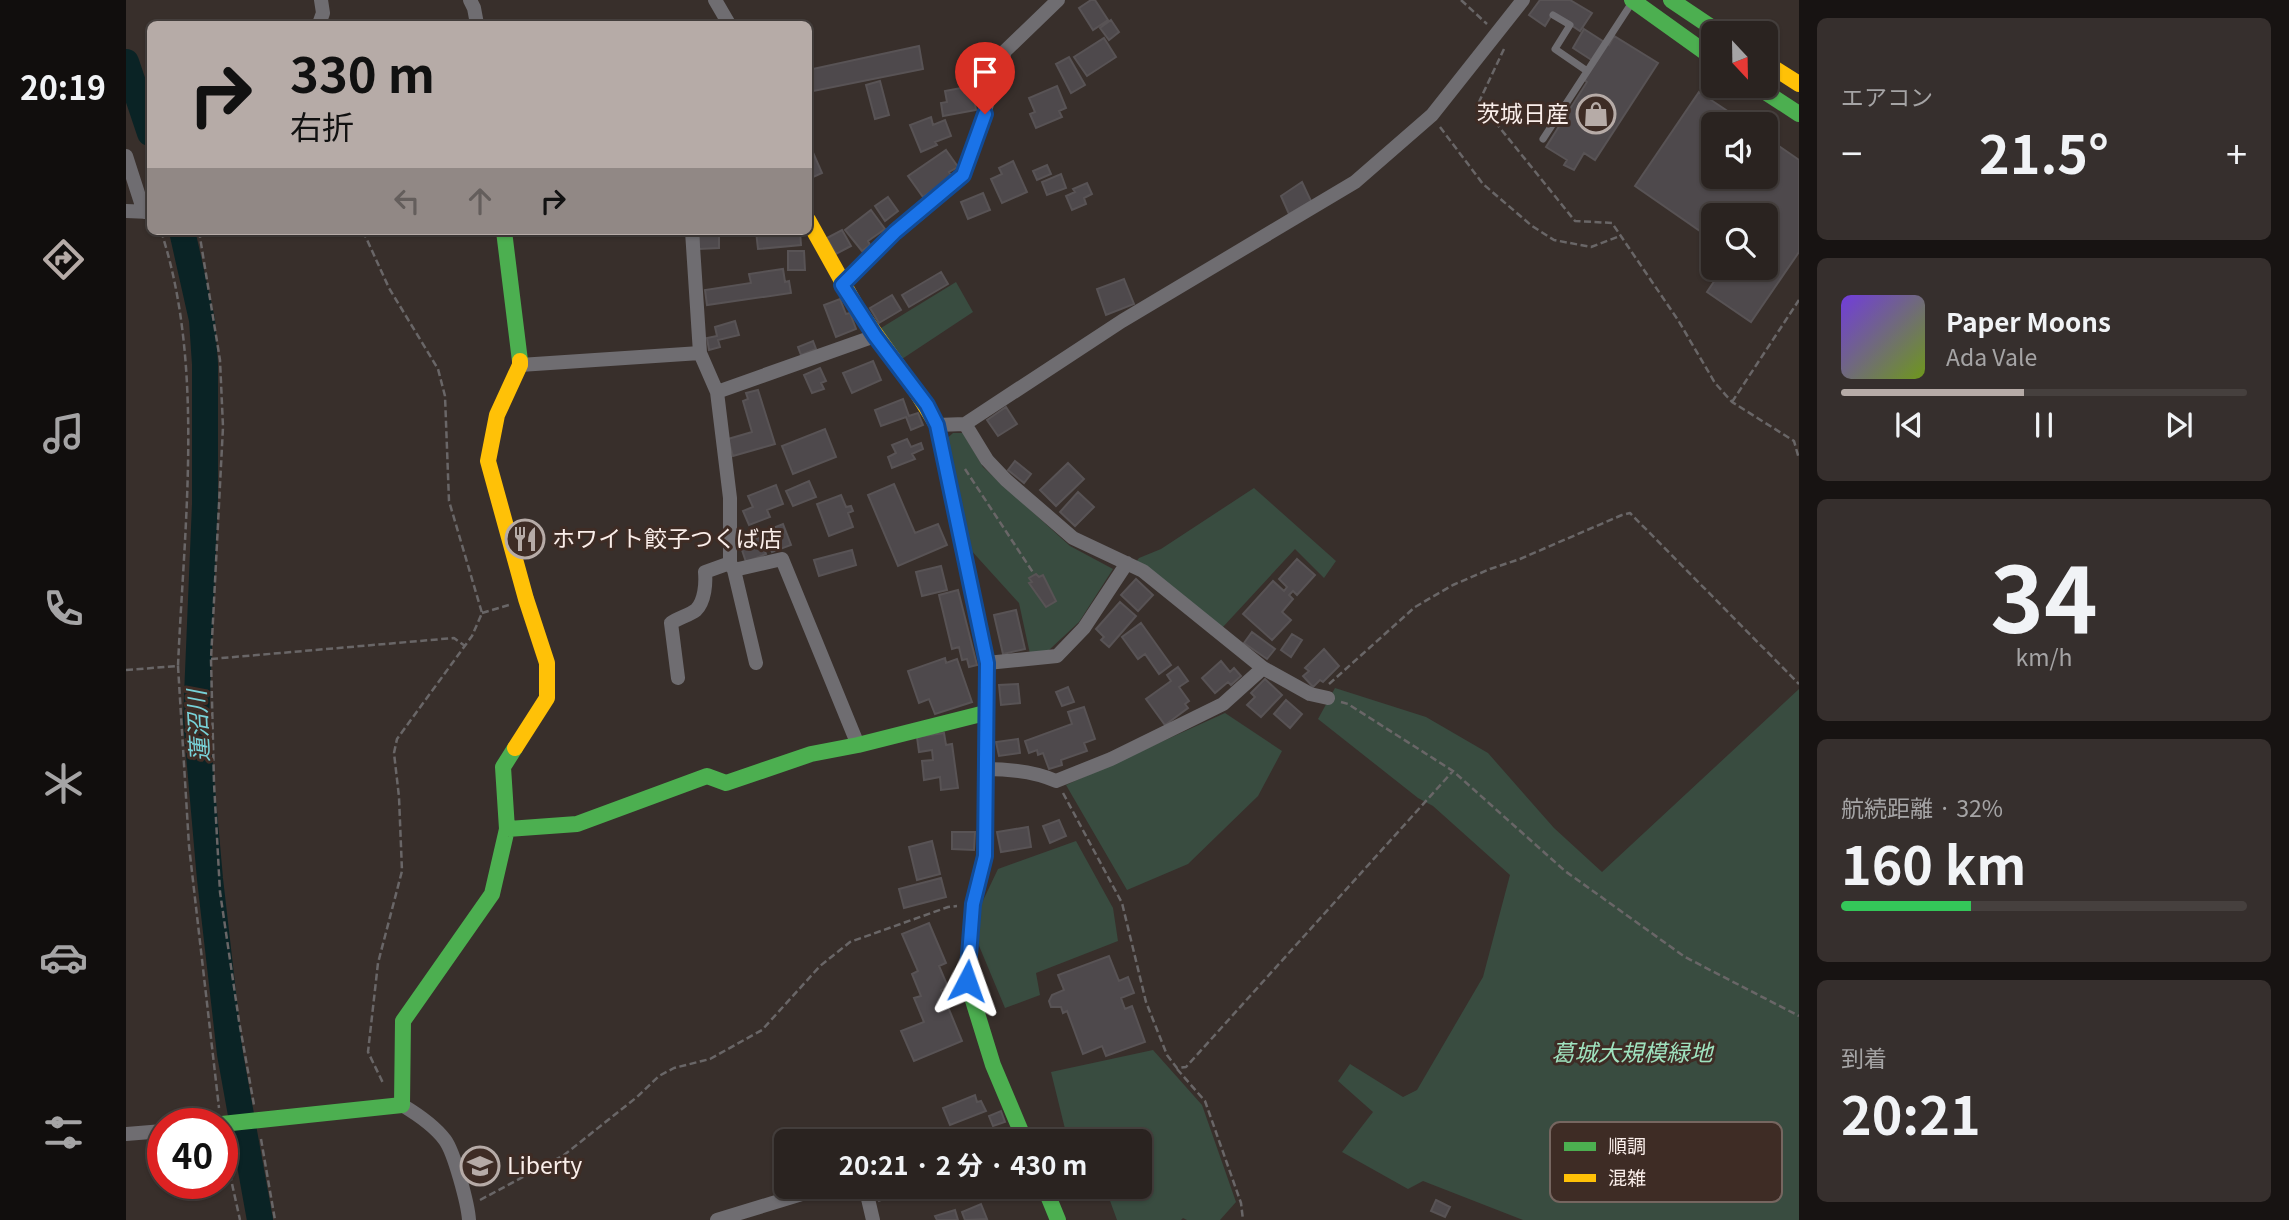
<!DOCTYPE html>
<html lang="ja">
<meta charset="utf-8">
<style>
:root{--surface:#2a2320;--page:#362f2d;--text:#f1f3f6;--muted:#a5a4a5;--line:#46403e;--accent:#b6aba7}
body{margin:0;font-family:Georgia,"Noto Sans JP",serif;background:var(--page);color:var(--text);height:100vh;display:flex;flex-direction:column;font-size:26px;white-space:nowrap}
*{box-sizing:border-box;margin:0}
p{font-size:23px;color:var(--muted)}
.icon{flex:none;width:38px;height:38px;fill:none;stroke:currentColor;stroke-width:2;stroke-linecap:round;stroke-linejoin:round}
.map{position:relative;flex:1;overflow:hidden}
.side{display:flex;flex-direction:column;gap:18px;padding:18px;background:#171312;width:490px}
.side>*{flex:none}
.banner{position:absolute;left:21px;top:21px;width:665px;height:214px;border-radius:10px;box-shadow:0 2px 5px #0004,0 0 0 2px var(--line);background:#b6aba7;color:#111;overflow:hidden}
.needle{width:46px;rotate:158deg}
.fabs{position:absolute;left:1575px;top:21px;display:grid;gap:14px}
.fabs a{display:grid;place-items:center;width:77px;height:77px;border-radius:10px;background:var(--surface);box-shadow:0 2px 5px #0004,0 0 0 2px var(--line);font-size:35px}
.speed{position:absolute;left:21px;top:1108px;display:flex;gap:14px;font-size:35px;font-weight:700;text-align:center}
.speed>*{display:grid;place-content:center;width:91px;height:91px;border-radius:50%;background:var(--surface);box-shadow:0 2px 5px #0004,0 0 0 2px var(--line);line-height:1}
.speed .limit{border:10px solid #d22;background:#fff;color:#111}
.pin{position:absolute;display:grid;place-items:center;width:60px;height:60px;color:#fff;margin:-72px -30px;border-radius:50% 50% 50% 0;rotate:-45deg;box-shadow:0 0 7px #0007}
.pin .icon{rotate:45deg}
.me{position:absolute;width:77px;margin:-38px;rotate:4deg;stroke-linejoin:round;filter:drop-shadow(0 0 5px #0008)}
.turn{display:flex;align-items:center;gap:24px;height:147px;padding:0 28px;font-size:32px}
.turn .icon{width:91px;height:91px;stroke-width:2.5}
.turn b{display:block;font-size:49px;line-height:60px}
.lanes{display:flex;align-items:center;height:66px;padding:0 28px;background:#0003;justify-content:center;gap:35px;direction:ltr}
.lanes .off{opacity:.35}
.big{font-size:52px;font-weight:700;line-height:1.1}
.side .tile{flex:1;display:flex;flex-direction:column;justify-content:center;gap:10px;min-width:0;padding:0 24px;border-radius:10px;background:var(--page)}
.side .dial{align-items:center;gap:0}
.dial b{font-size:91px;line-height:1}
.song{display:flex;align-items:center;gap:21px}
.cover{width:84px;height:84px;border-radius:10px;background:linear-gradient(135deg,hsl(260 70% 55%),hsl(80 70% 35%))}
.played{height:7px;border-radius:4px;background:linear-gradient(90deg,var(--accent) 45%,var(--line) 45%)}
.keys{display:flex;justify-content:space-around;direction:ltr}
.heat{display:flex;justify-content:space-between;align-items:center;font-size:38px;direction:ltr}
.charge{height:10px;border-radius:5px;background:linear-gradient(90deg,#34c759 32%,var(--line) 0)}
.trip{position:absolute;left:648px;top:1129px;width:378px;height:70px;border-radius:10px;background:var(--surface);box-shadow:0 2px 5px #0004,0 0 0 2px var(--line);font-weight:700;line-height:70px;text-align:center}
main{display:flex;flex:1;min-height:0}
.dock{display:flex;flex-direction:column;width:126px;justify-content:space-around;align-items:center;background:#110e0d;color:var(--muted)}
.dock .icon{width:49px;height:49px}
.dock .current{color:var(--accent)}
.dock b{font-size:32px;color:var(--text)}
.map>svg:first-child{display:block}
</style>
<main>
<nav class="dock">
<b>20:19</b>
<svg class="icon current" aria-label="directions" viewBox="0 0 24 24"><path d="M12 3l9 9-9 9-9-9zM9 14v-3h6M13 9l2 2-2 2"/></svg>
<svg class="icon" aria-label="music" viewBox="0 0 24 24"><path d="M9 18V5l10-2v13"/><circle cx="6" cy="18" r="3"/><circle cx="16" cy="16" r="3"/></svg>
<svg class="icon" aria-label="phone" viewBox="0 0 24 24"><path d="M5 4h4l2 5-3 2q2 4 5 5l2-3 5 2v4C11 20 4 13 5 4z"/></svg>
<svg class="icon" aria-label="climate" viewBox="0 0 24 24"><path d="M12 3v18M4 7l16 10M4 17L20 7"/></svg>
<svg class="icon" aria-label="car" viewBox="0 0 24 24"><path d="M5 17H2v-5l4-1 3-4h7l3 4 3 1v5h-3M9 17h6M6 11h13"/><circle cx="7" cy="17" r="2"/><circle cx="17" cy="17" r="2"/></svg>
<svg class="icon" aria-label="filters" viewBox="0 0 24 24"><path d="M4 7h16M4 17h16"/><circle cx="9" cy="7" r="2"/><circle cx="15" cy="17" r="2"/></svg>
</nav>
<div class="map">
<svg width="1673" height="1220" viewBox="0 0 1673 1220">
<rect width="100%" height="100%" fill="#382f2b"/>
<path fill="#394c40" d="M830,282L847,312L776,359L755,328Z
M827,433H837L857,467L944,546L987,569L953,622L923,650L904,654L893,603L843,548L818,441Z
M1128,488L1210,561L1198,578L1169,549L1096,628L1010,562L1013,558L1035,549Z
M1209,688L1300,717L1362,753L1428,828L1476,872L1673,689V1220H1397L1297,1181L1282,1189L1216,1152L1247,1112L1212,1081L1224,1064L1277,1097L1291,1090L1357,977L1384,875L1307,806L1292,798L1192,719Z
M1099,713L1156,751L1132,796L1062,864L1001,890L940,785Z
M950,841L987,908L992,941L910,973L914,995L879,1008L851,941V913L872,869Z
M1027,1050L1076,1105L1110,1202L1094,1220H1061L1057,1218L1055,1220H991L979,1187L1013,1186V1141H942L925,1072Z"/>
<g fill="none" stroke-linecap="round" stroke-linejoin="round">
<path stroke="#0a2325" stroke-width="26" d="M0,62L24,133
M56,231L76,320L79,364V504L70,720L84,879L104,1054L134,1220"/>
</g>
<path fill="#4e494c" stroke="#585355" stroke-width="2" d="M965,0H969L982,20L967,30L953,8Z
M1414,0H1444L1466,13L1454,31L1427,13L1419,26L1403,15Z
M985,20L993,32L983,40L974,28Z
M1458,29L1483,45L1488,36L1532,63L1469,160L1458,153L1448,170L1438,165L1441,160L1420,147L1461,82L1457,79L1467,61L1447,48Z
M978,38L990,57L961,76L948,57Z
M793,46L797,69L682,92V70Z
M943,57L959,85L945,93L930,64Z
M754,81L763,115L749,119L740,85Z
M846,86L850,110L817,116L815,103L821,102L819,91Z
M931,86L940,108L933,111L936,117L910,128L904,114L909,112L903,98Z
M1573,92L1621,124H1587V177H1640V137L1673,160V252L1625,322L1581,292L1597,268H1640V215H1587V240L1509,186Z
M805,117L807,125L819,120L825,136L809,142L811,145L795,152L784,125Z
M685,148L696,173L685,178L682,172V149Z
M820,150L832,167L823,172L826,176L797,197L782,176Z
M887,161L901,192L876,203L865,179L876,174L873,168Z
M921,165L925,174L911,180L907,171Z
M935,174L940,188L921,195L916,182Z
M1176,182L1185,201L1163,214L1155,196Z
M961,183L966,194L958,198L960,204L946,210L940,196L949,192L947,189Z
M857,193L864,210L842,219L835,202Z
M762,197L772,211L759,221L749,206Z
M745,210L759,229L742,241L744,245L736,251L719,230Z
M716,230L725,246L710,254L701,238Z
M573,231H593V248L573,249Z
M630,231H674L675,245L632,249Z
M662,251H678L679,270H662Z
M657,269L659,282L663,281L665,293L581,305L579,290L625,283L623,274Z
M815,272L822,284L783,307L776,295Z
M998,279L1008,304L980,315L971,289Z
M766,295L775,310L753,323L744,308Z
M714,299L720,314L724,313L730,329L710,337L698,305Z
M609,321L613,335L592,340L594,347L583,350L581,338L591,336L589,327Z
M687,341L690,349L675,355L672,347Z
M747,361L755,380L726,393L717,373Z
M694,368L700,381L695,383L698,389L686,393L678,375Z
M632,390L649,444L607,456L602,439L626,432L617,401L622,399L620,393Z
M777,399L783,416L792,413L797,425L785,430L780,417L755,426L749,410Z
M880,407L891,424L872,436L861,420Z
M699,429L710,457L667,474L656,446Z
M781,439L785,447L795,443L797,449L786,454L789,459L766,468L762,457L770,453L766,445Z
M889,461L905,474L898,483L882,470Z
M942,463L958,479L930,506L914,490Z
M683,481L690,497L667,506L660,491Z
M768,484L789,533L812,524L821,545L772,566L742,495Z
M650,485L657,504L641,510L644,517L623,525L617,511L627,507L622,496Z
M952,492L968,507L949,526L934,512Z
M715,495L720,507L725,506L727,511L722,513L727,527L703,536L691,504Z
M657,524L665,545L646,552L637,532Z
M405,525L411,549L394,553L387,529Z
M633,537L640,554L620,562L614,544Z
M726,550L730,565L693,576L688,560Z
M1171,559L1189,575L1171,595L1167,591L1163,595L1167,599L1156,612L1165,620L1146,640L1117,614L1147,581L1158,591L1161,587L1153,579Z
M815,566L821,590L796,596L790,572Z
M910,574L913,577L917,575L930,601L920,607L903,583L906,582L903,578Z
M1010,579L1027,595L1012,611L995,595Z
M832,590L851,665L843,667L841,659L836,660L833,647L826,649L813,595Z
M994,602L1010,616L983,647L975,640L978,637L970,629Z
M890,610L899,649L877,654L868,615Z
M1015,623L1045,665L1033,674L1019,654L1012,659L996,637Z
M1126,632L1149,649L1141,659L1118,643Z
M1166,634L1176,640L1165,657L1155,650Z
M1198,649L1213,666L1197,682L1194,680L1187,687L1177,676L1183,671L1179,668Z
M819,658L820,663L831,659L846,702L809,714L803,699L793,703L782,671Z
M1095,661L1104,672L1108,668L1115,676L1105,685L1102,682L1089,693L1076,678Z
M1052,667L1062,681L1053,687L1063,701L1059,704L1062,708L1039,725L1020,699L1045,681L1041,675Z
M1139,679L1156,695L1135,717L1121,705L1129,697L1125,693Z
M892,684L894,703L875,705L873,685Z
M942,687L948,702L936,706L930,692Z
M1160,700L1176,714L1164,728L1148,714Z
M958,707L969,739L958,743L961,751L935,760L936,765L923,769L917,753L912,755L911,750L903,753L899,741L946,724L942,712Z
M818,733L820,745L826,744L832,788L815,790L814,777L798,780L796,761L807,760L806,750L793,752L791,737Z
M892,739L894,753L873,756L870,742Z
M933,820L940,836L924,843L917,826Z
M902,827L905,847L875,852L871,832Z
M826,832H849L848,850L826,849Z
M806,841L814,874L791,880L783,847Z
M815,878L820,897L778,908L773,889Z
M803,923L820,963L813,966L822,987L815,990L836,1041L788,1061L775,1031L798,1022L788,998L795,996L786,974L792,971L776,934Z
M983,956L993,981L1002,977L1008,993L995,998L999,1009L1006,1006L1019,1042L980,1056L976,1046L957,1054L941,1011L937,1013L935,1007H925L923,1001L926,995L938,990L932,975Z
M849,1095L851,1102L855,1101L860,1111L824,1125L817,1108Z
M875,1111L879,1122L867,1126L863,1116Z
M757,1186H800L757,1196L758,1199L753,1201L750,1190L757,1188Z
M1310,1200L1324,1207L1319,1217L1305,1211Z
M855,1204L861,1219L839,1220L836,1212Z
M829,1210L832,1220H811L809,1216Z"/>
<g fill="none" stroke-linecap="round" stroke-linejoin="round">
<path stroke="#696667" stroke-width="2.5" stroke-dasharray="7 3.5" stroke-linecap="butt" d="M1335,0L1361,24
M1378,49L1353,102L1449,221L1486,223L1552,320L1589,383L1606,402L1668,441L1673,459
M1314,127L1357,184L1406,226L1428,240L1465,247L1494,236
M73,231L94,360L97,427L85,659L88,783L94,892L113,1021L128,1105
M237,231L263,288L312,369L319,396L323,501L356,613L346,636L271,739L268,753L273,797L276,871L252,963L242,1052L258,1085
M1606,402L1673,300
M839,469L908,574
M356,613L383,605
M85,659L328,638L339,646
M52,666L63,846L93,1108
M0,670L52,666C58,526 79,365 35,231
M1203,684L1289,607L1327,585L1364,569L1394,559L1496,515L1504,513L1673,684
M1215,702L1222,704L1327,771L1439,871L1559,957L1673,1016
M937,793L996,903L1020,1002L1041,1055L1051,1068L1060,1067L1327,771
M1051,1069L1079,1101L1115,1203L1117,1220
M135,1139L149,1220
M97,1143L114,1220
M354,1200L438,1155L511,1097L533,1076L548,1068L584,1059L636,1030L694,966L724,942L822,907L831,906"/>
<path stroke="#6f6d71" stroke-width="7" d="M1427,15L1444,25L1429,49L1461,71
M1417,139L1505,4"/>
<path stroke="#6f6d71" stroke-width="14" d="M344,0L348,8L351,24
M589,0L603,24
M193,24L197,13L195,0
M0,156L18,212
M0,211L24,212
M566,231L574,353
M716,285L769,232L793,214L837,175L879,51L932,0
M394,365L574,353L591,392L749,336
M591,392L604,498V563L608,570L656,559L732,745
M839,424L996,321L1229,182L1306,115L1397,0
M811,425L839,424L861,460L880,480L947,538L1017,571L1137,668L1184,694L1202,698
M608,570L630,663
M861,663L931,656L958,628L1001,563
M552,678L545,623C552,618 564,615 570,610C579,601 580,583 579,572L604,563
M859,769C883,769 908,771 930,781L985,759L1097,704L1137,668
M276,1105C291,1114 308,1125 319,1140C328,1152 342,1204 343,1220
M0,1134L37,1131
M739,1186L747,1220
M591,1220L702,1186"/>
<path stroke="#4caf50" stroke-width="16" d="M1506,0L1587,58
M1545,0L1594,33
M1630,86L1673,114
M378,231L394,361
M857,643L861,663L859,856L847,904L841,981L867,1065L899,1141
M381,829L451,824L581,776L600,783L685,754L732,745L859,713
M96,1124L276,1105L277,1021L366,894L381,829L377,767L389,748
M918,1186L932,1220"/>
<path stroke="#ffc107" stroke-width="16" d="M1640,63L1673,84
M682,220L731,308L790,391L811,425L857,643
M389,748L421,698V663L400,599L362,461L371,415L394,365V361"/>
</g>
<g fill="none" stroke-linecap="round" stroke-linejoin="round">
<defs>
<path id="route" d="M841,981L847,904L859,856L861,663L811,425L801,405L749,336L716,285L769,232L837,175L859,114"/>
</defs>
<use href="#route" stroke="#114b97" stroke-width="18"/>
<use href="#route" stroke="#1a73e8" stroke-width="12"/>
</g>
<defs>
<symbol id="shop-ring" viewBox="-11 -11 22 22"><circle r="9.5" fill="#3e2c25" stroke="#b6aba7" stroke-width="1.5"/><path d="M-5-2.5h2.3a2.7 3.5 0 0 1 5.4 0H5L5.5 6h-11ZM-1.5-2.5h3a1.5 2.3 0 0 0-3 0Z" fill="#b6aba7"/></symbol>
<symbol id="restaurant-ring" viewBox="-11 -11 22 22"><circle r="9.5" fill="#3e2c25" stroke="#b6aba7" stroke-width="1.5"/><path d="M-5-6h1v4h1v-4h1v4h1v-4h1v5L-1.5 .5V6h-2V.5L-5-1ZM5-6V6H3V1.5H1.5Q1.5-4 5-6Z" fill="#b6aba7"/></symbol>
<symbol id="school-ring" viewBox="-11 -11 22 22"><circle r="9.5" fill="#3e2c25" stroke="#b6aba7" stroke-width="1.5"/><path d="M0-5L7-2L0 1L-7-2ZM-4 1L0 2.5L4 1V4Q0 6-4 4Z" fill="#b6aba7"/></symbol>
</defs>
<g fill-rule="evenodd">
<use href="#shop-ring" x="1448" y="92" width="44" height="44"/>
<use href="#restaurant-ring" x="377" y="517" width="44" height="44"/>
<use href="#school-ring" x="332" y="1144" width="44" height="44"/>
</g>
<g text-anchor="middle" stroke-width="6" stroke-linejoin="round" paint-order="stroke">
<g font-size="23" fill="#faeeea" stroke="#3e2c25" text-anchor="start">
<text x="1443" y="122" text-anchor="end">茨城日産</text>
<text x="426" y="547">ホワイト餃子つくば店</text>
<text x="381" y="1174">Liberty</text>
</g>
<g font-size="23" font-style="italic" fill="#9fe3bf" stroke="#3e2c25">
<text x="1506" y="1061">葛城大規模緑地</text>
</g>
<g font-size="24" font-style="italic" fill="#78d1d7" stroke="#3e2c25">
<text transform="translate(73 726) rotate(-93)" y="8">蓮沼川</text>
</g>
</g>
<rect x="1424" y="1122" width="232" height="80" rx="10" fill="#3e2c25" stroke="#766660" stroke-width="2"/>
<rect x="1438" y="1142" width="32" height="9" fill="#4caf50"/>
<rect x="1438" y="1174" width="32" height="8" fill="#ffc107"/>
<g font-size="19" fill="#faeeea">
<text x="1482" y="1153">順調</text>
<text x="1482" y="1185">混雑</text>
</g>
</svg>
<div class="fabs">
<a><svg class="needle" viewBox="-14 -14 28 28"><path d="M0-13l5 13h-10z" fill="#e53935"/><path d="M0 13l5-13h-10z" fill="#a5a4a5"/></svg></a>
<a><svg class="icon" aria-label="sound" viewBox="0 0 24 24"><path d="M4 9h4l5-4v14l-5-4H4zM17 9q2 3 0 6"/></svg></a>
<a><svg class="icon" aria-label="search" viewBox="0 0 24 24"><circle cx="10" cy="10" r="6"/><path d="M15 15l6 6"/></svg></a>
</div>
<div class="speed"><div class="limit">40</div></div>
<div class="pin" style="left:859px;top:114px;background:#d93025"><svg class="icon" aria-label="arrive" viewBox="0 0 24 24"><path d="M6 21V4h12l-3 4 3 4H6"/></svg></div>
<svg class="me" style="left:841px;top:981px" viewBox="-20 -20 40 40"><path d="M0-17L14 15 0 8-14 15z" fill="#1a73e8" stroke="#fff" stroke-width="4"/></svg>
<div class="trip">20:21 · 2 分 · 430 m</div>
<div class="banner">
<div class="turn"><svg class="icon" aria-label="right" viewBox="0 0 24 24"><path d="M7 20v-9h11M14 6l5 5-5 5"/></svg><div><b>330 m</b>右折</div></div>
<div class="lanes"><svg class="icon off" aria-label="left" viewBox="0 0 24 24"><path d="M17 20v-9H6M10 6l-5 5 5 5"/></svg><svg class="icon off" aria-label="ahead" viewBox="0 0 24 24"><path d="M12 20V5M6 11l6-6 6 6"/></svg><svg class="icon" aria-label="right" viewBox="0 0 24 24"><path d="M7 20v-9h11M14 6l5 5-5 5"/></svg></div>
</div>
</div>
<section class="side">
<div class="tile"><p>エアコン</p>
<div class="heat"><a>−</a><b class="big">21.5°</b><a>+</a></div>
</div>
<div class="tile">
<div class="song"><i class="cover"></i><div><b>Paper Moons</b><p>Ada Vale</p></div></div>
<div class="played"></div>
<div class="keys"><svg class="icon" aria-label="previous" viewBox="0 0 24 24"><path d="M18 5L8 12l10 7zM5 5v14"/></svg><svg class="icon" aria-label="pause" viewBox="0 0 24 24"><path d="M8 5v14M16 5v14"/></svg><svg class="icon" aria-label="next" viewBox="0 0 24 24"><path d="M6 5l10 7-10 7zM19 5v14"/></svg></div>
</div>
<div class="tile dial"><b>34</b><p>km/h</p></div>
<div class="tile"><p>航続距離 · 32%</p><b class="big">160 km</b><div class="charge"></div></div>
<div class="tile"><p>到着</p><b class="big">20:21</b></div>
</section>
</main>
